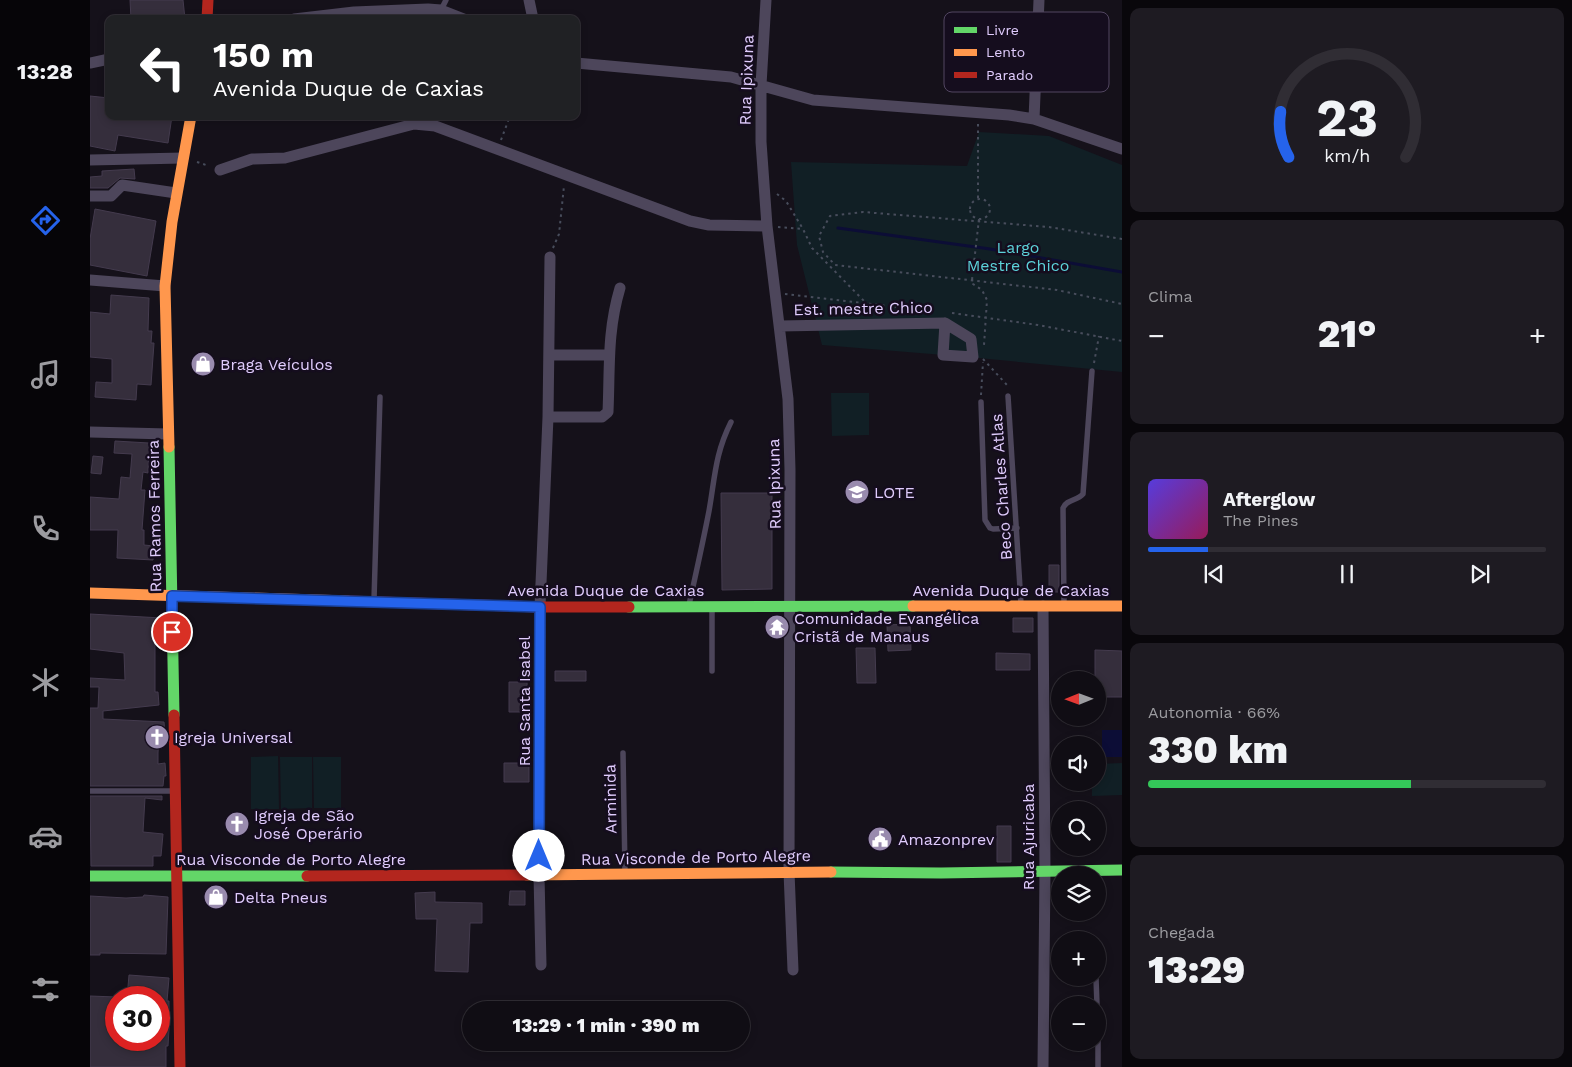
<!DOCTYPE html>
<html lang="pt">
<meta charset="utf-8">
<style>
:root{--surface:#100d14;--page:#1e1b22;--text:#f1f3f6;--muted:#9c9ca0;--line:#302d34;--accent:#2563eb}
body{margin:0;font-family:"Work Sans",sans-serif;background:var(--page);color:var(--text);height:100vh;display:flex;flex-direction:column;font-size:19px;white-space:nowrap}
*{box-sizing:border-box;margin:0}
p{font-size:16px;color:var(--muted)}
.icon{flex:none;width:28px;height:28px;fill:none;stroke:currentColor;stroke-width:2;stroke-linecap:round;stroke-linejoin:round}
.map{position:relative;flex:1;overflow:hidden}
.panel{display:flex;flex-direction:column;gap:8px;padding:8px;background:#09070b;width:450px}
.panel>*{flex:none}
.top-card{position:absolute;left:15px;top:15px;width:475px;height:105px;border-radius:10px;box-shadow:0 2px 8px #0003,0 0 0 1px var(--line);background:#202124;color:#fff;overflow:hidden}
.needle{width:32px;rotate:269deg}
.tools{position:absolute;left:961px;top:671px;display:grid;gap:10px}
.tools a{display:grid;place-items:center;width:55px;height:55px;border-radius:50%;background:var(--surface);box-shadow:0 2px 8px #0003,0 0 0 1px var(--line);font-size:25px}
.speed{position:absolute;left:15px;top:986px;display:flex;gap:10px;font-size:25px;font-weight:700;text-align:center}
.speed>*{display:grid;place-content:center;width:65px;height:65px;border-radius:50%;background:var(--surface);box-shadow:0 2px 8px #0003,0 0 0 1px var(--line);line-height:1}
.speed .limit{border:8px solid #d22;background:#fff;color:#111}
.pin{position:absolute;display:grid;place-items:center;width:42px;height:42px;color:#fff;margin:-21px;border:2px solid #fff;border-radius:50%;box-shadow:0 1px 5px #0007}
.me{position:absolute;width:55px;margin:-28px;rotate:0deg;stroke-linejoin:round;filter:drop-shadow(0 0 4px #0008)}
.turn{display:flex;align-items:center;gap:18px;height:105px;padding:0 25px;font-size:22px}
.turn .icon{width:65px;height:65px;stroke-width:2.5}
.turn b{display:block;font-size:35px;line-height:42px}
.big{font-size:38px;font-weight:800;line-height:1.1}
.panel .card{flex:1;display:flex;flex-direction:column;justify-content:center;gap:8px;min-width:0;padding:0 18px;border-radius:10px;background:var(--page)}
.panel .dial{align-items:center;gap:0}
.dial svg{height:130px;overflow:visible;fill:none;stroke:var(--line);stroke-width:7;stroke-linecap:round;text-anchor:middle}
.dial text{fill:var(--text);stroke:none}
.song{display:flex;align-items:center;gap:15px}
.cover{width:60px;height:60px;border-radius:8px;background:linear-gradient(135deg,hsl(250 70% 55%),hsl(330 70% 35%))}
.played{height:5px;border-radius:2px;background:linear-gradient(90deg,var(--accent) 15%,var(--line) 15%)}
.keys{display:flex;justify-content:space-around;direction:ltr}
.heat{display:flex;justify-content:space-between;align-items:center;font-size:28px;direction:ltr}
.charge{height:8px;border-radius:4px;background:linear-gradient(90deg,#34c759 66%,var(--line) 0)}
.trip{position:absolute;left:372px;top:1001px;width:288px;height:50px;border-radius:25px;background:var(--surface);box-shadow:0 2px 8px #0003,0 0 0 1px var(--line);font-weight:800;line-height:50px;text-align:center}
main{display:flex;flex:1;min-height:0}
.dock{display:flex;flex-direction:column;width:90px;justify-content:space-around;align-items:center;background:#060508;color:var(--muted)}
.dock .icon{width:35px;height:35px}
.dock .on{color:var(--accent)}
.dock b{font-size:22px;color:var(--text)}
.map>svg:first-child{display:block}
</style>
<main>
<nav class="dock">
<b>13:28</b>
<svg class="icon on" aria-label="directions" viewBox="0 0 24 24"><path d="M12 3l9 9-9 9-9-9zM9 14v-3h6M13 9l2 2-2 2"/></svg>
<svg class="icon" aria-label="music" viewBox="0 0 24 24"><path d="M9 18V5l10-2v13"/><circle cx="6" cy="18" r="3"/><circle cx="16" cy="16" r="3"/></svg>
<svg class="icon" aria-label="phone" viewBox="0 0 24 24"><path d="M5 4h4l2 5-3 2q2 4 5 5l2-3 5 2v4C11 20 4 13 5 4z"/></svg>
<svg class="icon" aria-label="climate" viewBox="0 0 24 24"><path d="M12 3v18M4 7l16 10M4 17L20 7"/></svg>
<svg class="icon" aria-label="car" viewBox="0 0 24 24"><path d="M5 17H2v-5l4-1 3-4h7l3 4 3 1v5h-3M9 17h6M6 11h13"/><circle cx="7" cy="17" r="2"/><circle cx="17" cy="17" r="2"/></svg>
<svg class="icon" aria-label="filters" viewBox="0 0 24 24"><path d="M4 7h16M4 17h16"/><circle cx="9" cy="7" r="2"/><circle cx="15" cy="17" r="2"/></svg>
</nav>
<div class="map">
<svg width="1032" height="1067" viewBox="0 0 1032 1067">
<rect width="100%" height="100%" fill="#15111a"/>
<path fill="#111f25" d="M889,132L959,136L1032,165V372L878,357L732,345L707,245L701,162L877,166Z
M741,393H779V435L742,436Z
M188,756L189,809H161V757Z
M190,757H222V808L191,809Z
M223,757H251V808H224Z
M1032,763V795L1002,796V783L1008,782V764Z"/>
<path fill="#0c0d36" d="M1012,730H1032V757H1012Z"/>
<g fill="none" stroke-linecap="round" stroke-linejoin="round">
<path stroke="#0c0d36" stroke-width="3" d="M748,228L900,249L1032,272"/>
</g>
<path fill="#352e3c" stroke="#443b4e" d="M40,0H93L95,19H41Z
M0,96L19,98V116H82L78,143L28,135L25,151L0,146Z
M44,169L45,179L30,178L18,188H0V177L12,176V171Z
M5,209L66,221L57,276L0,265V239Z
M21,295L59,298L58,331H62L61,343H64L61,385L47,384L46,400L5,397L6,382L22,383V359L0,357V312L20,314Z
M25,441L59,443L58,473L53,472L51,490H55L52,530H54V545L64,546L63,560L27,558L28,530H0V497L29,499L31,477L40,478L42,454L24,453Z
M3,456L13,457L11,474L1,473Z
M631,493H682V589L632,590Z
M959,565H969V592H959Z
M0,614L72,618L73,635L65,634V692H68L69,705L13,711V719L74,722L75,735L69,734L68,753V764L75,763L76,776H74L73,786H0V708H8L9,687H0V678L35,680L34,653L0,649Z
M923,618H943V632H923Z
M820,624L821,650L798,651L797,625Z
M766,648H785L786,683H767Z
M1005,650L1032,651V697H1008V680H1005Z
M906,653L940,654V670H906Z
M465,671H496V681H465Z
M419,682H437L438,712H419Z
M414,763H439V782H414Z
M0,796H72V800L55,798L53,832L73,834L71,856H63V866H1Z
M907,826H921V862H907Z
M420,891H435V905H419Z
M345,892V902L392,903V923H380L378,972L345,971L347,919H326L325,893Z
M54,895L78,897L76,954L10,953V955H0V896L36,898L53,897Z
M39,975L79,978L77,1001H79V1029L78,1046H76V1067H0V996L26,997V1040H69V998H37Z"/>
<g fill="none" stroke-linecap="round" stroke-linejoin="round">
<path stroke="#484d5c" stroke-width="2" stroke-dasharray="2.5 4" stroke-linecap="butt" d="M888,124V199
M411,140L420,116
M107,162L119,166
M687,194L696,201L713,229L722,248L776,303
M880 209a10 10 0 1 1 20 0a10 10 0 1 1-20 0Z
M889,219L882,280L883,284L892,290L897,300L894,345
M688,227L713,229
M1032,239L959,227L773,212L740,216L729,236L733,252L745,265L967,290L1032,304
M463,248L469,234L474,186
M695,294L842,311
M862,313L948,325L1032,341
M893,359L917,385V387
M1004,363L1009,336
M891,395L893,362"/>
<path stroke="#4d465b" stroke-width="5.5" d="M351,10L356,0
M918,396L931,604
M891,402L895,520L900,528L903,529L927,528
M284,600L290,397
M599,605C606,573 613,542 619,511C625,477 625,454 641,422
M974,605L973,508C977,499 987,501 993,494L1002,371
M622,671V609
M533,753L535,872
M0,791H85
M1006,978L1007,1005
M1008,1038V1067"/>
<path stroke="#4d465b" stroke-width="11" d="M439,0L443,19
M676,0L671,85V142L677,226L698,399L700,470L699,872L703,970
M204,19L264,12L338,9L351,10L374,19
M0,63L19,59
M486,63L641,77L723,100L919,115L944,119L1032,149
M944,119L949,0
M0,160L93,158
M130,170L162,159L195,158L324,124L345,126L600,221L619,225L677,226
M0,196H21L32,185L86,193
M0,280L75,286
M690,326L855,323L853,355L883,357L881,339L855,323
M460,355H518
M458,417H512L518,412C520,367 517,332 530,288
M0,432L78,434
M953,606L955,872L953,1067
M451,965L449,875L450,607L458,417L460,257"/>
<path stroke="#63d668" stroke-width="11" d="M79,447L84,715
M539,607L823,606
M741,872L851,873L1032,870
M0,876H217"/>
<path stroke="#ff974d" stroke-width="11" d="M79,447L75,286L82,222L101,116
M0,593L258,601
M823,606H1032
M437,875L741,872"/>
<path stroke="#b3261e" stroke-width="11" d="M117,19L118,0
M258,601L450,607H539
M84,715L90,1067
M217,876L437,875"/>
</g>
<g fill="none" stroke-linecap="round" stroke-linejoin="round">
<defs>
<path id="route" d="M82,632V596L450,607L449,856"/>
</defs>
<use href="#route" stroke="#184099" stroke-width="12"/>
<use href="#route" stroke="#2563eb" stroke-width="9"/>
</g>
<defs>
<symbol id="shop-disc" viewBox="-11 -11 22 22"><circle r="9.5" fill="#998bae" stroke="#150d1e"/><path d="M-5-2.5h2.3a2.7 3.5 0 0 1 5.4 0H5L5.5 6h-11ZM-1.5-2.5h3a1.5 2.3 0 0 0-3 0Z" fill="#fff"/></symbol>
<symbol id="school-disc" viewBox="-11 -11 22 22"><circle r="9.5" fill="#998bae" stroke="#150d1e"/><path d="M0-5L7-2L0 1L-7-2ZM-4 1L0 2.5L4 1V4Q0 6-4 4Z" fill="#fff"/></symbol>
<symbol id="temple-disc" viewBox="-11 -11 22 22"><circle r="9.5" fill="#998bae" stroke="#150d1e"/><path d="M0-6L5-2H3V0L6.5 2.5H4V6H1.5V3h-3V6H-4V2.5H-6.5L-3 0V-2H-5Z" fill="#fff"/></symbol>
<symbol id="church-disc" viewBox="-11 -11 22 22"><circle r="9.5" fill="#998bae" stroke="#150d1e"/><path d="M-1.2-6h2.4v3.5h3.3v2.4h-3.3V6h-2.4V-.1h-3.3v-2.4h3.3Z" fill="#fff"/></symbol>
<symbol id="civic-disc" viewBox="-11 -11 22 22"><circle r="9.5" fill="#998bae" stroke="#150d1e"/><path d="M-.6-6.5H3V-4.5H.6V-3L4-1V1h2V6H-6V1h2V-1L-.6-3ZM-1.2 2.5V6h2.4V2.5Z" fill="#fff"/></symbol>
</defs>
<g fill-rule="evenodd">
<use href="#shop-disc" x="99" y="350" width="28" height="28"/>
<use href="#school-disc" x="753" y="478" width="28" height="28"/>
<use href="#temple-disc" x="673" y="613" width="28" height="28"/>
<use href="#church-disc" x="53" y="723" width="28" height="28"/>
<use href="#church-disc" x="133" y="810" width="28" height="28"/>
<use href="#civic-disc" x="776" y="825" width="28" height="28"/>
<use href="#shop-disc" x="112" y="883" width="28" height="28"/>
</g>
<g text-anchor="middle" stroke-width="5" stroke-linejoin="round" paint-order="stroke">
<g font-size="16" fill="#e0ccfd" stroke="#150d1e">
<text transform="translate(656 80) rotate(-88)" y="6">Rua Ipixuna</text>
<text transform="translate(773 308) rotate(-1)" y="6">Est. mestre Chico</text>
<text transform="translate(684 484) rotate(-91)" y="6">Rua Ipixuna</text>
<text transform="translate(911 487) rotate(-94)" y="6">Beco Charles Atlas</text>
<text transform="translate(64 516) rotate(-91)" y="6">Rua Ramos Ferreira</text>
<text x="516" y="596">Avenida Duque de Caxias</text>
<text x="921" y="596">Avenida Duque de Caxias</text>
<text transform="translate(434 701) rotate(-90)" y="6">Rua Santa Isabel</text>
<text transform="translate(520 799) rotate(-91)" y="6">Arminida</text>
<text transform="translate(938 837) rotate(-90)" y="6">Rua Ajuricaba</text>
<text transform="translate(606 857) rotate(-1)" y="6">Rua Visconde de Porto Alegre</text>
<text x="201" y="865">Rua Visconde de Porto Alegre</text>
</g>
<g font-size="16" fill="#5cd2d9" stroke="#150d1e">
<text x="928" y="253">Largo<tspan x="928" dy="18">Mestre Chico</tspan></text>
</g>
<g font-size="16" fill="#e0ccfd" stroke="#150d1e" text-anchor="start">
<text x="130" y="370">Braga Veículos</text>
<text x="784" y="498">LOTE</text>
<text x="704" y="624">Comunidade Evangélica<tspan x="704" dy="18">Cristã de Manaus</tspan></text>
<text x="84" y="743">Igreja Universal</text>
<text x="164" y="821">Igreja de São<tspan x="164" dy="18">José Operário</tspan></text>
<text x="808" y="845">Amazonprev</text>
<text x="144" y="903">Delta Pneus</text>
</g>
</g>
<rect x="854" y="12" width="165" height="80" rx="8" fill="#150d1e" stroke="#524661" stroke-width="1"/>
<rect x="864" y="27" width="23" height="6" fill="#63d668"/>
<rect x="864" y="49" width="23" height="7" fill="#ff974d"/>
<rect x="864" y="72" width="23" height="6" fill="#b3261e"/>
<g font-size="14" fill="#e0ccfd">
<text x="896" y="35">Livre</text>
<text x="896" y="57">Lento</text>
<text x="896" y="80">Parado</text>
</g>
</svg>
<div class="tools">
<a><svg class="needle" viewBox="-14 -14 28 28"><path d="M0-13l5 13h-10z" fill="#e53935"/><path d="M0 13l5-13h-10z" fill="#9c9ca0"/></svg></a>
<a><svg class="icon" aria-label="sound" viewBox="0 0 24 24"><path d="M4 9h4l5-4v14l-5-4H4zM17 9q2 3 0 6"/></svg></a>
<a><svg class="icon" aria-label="search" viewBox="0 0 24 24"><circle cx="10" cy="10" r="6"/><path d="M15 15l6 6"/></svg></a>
<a><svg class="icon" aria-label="layers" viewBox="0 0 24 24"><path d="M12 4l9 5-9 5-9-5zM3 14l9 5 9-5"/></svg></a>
<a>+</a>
<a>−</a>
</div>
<div class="speed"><div class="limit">30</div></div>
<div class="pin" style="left:82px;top:632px;background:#d93025"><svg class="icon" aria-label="arrive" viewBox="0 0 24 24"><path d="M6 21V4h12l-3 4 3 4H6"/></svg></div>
<svg class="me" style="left:449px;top:856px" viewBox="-20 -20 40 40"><circle r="19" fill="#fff"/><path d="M0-13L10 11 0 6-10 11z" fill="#2563eb"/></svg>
<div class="trip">13:29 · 1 min · 390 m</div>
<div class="top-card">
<div class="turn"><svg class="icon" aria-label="left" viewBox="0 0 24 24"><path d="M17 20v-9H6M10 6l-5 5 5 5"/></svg><div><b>150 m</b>Avenida Duque de Caxias</div></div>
</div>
</div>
<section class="panel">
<div class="card dial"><svg viewBox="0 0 100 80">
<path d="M14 69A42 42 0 1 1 86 69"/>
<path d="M14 69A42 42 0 0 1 9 41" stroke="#2563eb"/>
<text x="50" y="56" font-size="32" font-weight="700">23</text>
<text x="50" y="72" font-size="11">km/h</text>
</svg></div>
<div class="card"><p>Clima</p>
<div class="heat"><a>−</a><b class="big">21°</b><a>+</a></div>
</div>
<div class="card">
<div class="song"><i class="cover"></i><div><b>Afterglow</b><p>The Pines</p></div></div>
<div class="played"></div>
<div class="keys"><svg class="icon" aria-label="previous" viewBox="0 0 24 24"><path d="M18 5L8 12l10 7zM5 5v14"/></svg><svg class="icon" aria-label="pause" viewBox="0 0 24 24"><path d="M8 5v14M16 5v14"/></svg><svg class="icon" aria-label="next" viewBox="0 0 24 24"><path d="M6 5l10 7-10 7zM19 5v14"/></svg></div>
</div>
<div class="card"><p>Autonomia · 66%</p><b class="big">330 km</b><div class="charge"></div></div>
<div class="card"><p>Chegada</p><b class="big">13:29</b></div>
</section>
</main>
